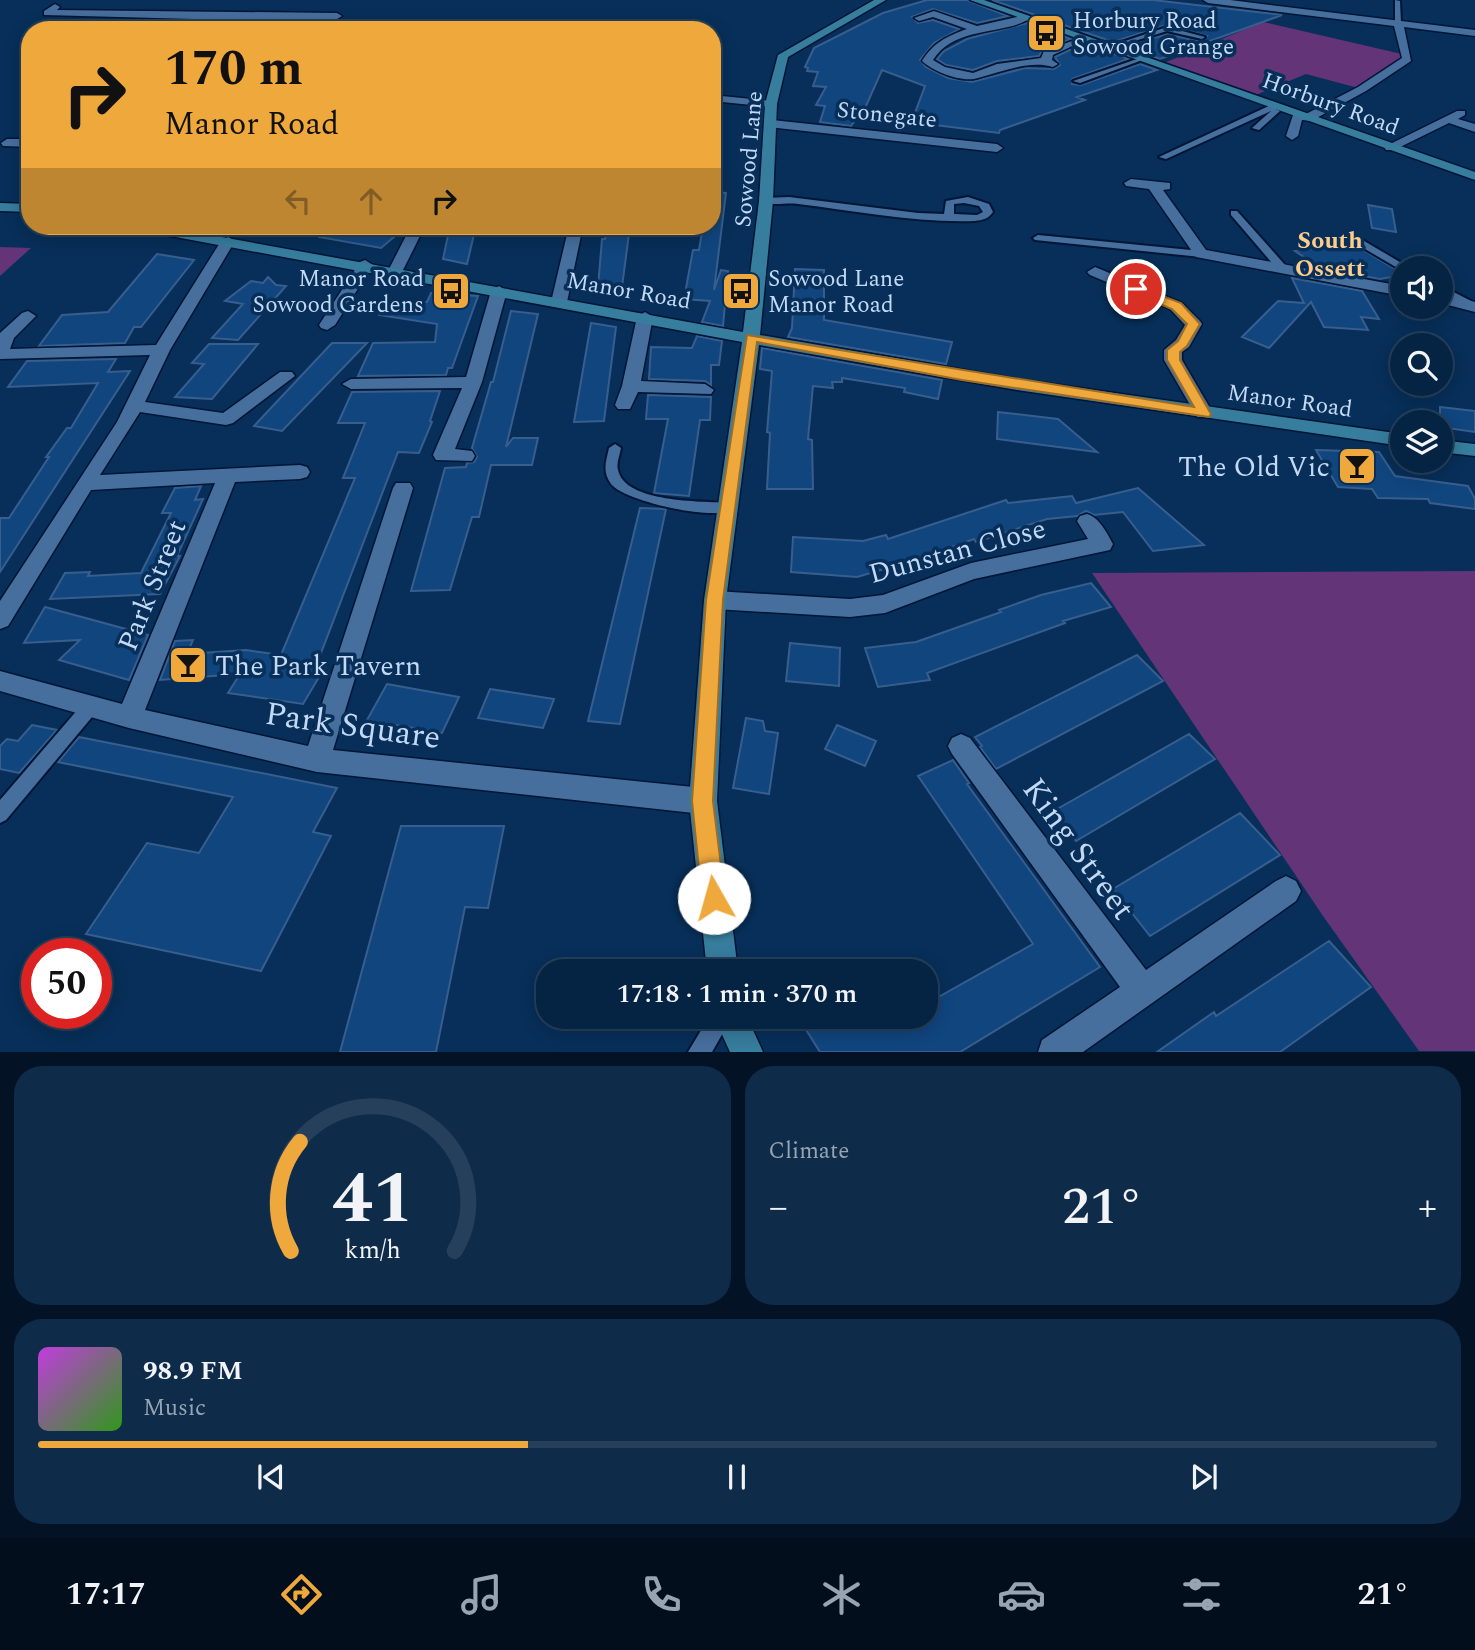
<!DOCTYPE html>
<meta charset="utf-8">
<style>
:root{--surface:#052343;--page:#0e2b4a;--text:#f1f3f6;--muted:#97a4b2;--line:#26405c;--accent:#eea83c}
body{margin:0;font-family:Spectral,serif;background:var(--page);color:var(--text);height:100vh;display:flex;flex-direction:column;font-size:26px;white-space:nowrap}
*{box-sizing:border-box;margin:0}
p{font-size:23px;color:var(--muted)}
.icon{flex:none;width:38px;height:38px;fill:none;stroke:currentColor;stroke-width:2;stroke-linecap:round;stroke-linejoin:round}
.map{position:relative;height:1052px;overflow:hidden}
.details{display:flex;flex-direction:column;gap:14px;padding:14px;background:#031325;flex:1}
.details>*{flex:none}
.banner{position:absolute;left:21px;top:21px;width:700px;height:214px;border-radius:28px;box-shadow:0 4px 18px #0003,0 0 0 2px var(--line);background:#eea83c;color:#111;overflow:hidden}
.fabs{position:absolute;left:1390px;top:256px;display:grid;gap:14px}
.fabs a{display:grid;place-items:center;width:63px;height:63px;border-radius:50%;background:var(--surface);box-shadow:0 4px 18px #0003,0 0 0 2px var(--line);font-size:35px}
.speed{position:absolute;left:21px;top:938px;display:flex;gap:14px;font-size:35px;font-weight:700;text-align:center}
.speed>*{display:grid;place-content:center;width:91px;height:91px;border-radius:50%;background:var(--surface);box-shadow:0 4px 18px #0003,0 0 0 2px var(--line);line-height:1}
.speed .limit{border:10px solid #d22;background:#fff;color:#111}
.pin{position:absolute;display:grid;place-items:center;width:60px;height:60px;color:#fff;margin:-30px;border:4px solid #fff;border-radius:50%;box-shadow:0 2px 7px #0007}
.me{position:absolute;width:77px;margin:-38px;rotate:353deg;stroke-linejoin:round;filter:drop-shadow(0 0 5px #0008)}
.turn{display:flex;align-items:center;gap:24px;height:147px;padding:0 28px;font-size:32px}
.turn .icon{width:91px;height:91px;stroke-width:2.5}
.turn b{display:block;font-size:49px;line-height:60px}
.lanes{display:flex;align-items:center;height:66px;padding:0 28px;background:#0003;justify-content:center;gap:35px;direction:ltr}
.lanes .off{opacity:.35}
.big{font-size:52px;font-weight:600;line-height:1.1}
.details .widget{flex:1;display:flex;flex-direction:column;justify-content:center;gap:10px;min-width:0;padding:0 24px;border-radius:28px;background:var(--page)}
.details .dial{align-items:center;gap:0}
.dial svg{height:182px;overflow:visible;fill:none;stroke:var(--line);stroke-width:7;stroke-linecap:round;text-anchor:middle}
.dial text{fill:var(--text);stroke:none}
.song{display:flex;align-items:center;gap:21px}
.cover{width:84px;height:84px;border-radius:10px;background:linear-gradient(135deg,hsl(290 70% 55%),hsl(110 70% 35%))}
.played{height:7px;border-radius:4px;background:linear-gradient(90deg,var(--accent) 35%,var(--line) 35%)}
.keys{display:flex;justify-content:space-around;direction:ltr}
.heat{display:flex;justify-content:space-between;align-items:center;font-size:38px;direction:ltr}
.details .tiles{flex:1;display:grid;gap:14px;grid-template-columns:1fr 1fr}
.widget:last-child{grid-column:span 2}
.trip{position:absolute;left:536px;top:959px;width:402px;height:70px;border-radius:28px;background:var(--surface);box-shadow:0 4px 18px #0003,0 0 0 2px var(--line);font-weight:600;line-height:70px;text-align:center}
.dock{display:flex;height:112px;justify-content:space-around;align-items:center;background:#020e1b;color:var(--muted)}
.dock .icon{width:49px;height:49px}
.dock .current{color:var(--accent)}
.dock b{font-size:32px;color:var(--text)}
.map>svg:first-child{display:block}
</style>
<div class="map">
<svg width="1475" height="1052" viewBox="0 0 1475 1052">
<rect width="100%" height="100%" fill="#072f59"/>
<path fill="#633478" d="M1263,22L1406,55L1362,89L1306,74L1251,97L1159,65Z
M0,247L31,248L0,276Z
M1475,571V1051H1419L1323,916L1092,573Z"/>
<path fill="#10457e" stroke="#385e8d" stroke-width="2" d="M927,0H967L1008,16L977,23L933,9L912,17L918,23L933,20L959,29L934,43L920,60L926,67L948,78L972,82L1025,68L1054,69L1060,65L1055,57L1078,46L1077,41L1128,59L1072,79V84L1081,85L1140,64L1157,70L1077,97L1085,100L1000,130L999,133L935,125L913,118L925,86L882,70L866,106L851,126L820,122L825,106L816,105L826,87L813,86L818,72L807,71L808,68L805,67L814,48L883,13Z
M992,0H1153L1282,15L1160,59L1125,47L1167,34L1201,42L1207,36L1166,25L1113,42Z
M1027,23L1071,39L1043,49L1039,56L997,61L973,70L946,65L937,59L944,51L967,39Z
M712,192L726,193L714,290L721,270L728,271L723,326L702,322L710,301L684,299L693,250H699L703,226H712Z
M1368,205L1392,209L1396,232L1372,228Z
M320,226H374L401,231L381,248L319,237Z
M450,226H476L467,264L443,259Z
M609,226H630L622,287H598L602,239H605Z
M1350,242L1400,272L1402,275L1380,279L1320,268L1295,251Z
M157,254L194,260L141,327H134L125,343L39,346L62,315L108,312Z
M795,269L824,270V320L952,342L946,364L788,337L792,328Z
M268,277L276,285L286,286L238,340L212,338L243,304L225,301L251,281L263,283Z
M1292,278L1362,291L1379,319L1361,317L1368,330L1324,327L1311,302L1269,348L1242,337L1278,301L1304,303Z
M431,293L478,296L452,368H448L446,375L358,376L373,343L435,342L437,324L379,315L380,302H427Z
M511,311L538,314L506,447L513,438H538L532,465H491L479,517H472L450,590L411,591L445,468L466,467L467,463L474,462L477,457L472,448L491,382H493Z
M591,323L616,327L604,421L574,422Z
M697,336L722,341L719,365H711V385L705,381L649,379L651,347L692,348Z
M332,343H367L282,431L254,426Z
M209,344H258L212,399L175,397L204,364L192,363Z
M762,348L942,380L938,399L904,392L905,388L842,378V382H832L833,388L813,386L808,439L812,440L813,489H767L770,433L767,432L772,371L760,369Z
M116,359L108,372L130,371L0,572V518H9L49,457H46L67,428H71L98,383L8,387L27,361Z
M440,391L430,421L432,422L419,453L398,452L318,661L328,662L303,704L228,693L240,674L160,680L175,641L193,640L187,654L246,650L281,655L355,478H343L365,423H338L352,392Z
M648,395L711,397L710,420H700L689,496L654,493L668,419H646Z
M1440,407L1475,411V432L1440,427Z
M998,412L1058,419L1097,452L997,439Z
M1316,450L1379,452L1395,476L1468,486L1475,499V509L1430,503L1428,499L1378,498L1372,489L1338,487Z
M201,486L195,500L203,499L177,556H180L160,594L50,599L65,573L90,572L88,576L141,573L171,513H162L175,488Z
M1138,488L1204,545L1153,551L1123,512L1094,515L1086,511L1077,516L1047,519L976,542L974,539L915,560L857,577L791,572L793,537L863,541L886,535L888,539L1006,500L1008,503L1072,496L1076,503Z
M640,508L666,509L620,724L588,721Z
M1091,583L1111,607L1063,621L1065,623L927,673L930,680L878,687L865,648L916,642L1001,612L999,610L1041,595Z
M45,607L148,635L129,680L59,660L80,640L24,643Z
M790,643L840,648L839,686L786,681Z
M1137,655L1163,681L996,769L980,747L982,746L975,737Z
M387,684L459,697L442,733L367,720Z
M490,689L554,699L543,728L478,718Z
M746,718L763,721L765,731L778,733L769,794L733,788Z
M32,725L57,730L19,773L0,769V746L7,739L18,741Z
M837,725L876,741L865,766L825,749Z
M1189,734L1215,759L1076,841L1052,812Z
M79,737L337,788L313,832L331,836L261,971L86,934L147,843L199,853L233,797L58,762Z
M953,760L969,783L967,784L1100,967L960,1052H820L798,1017H926V1004L1033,944L918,776Z
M1240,813L1280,855L1150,936L1113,889Z
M401,826H504L488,908L465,907L436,1052H340Z
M1329,941L1371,987L1280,1052H1157L1214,1012L1216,1016Z"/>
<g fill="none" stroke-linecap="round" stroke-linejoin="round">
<defs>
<path id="lane" d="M1395,0L1400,1L1401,23L1398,25L1395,23Z
M1167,27L1205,37L1202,39L1167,31L1112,48L1107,47Z
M1140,58L1145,59L1080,83L1073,81Z
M1273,104H1279L1280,106L1276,109L1280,111L1259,130L1252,128L1271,111L1166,159L1159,157Z
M789,197L918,213L944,214L946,201L968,197L989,204L993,212C988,219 983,220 975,221C916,223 856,211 798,204C787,202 770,207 761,201L766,198ZM964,203L979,206L983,212L977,215L954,214V204Z
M1231,211H1237L1286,266V270H1278L1231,215Z
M1038,235L1201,251L1206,254L1201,257L1035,240L1033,238Z
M1353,238H1359L1410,268H1402L1401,270L1353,242Z
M1440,285L1475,303V308H1468L1440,292Z
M615,444L621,448C620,455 616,463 618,470C625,503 701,501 728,503L735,508C722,523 625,502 611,484C602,472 606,461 609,448Z
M91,699L97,701L99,706L97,711L6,820L0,823V800L85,701Z
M709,1017H732L712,1052H688Z"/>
<path id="street" d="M1203,0H1230L1475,30V36L1404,27L1411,61L1366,91L1311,121L1302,120L1298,136L1292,140L1286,136L1294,112H1302L1304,115L1358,87L1402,58L1394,26L1208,3Z
M55,4L60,7L57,10L337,13L342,16L337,19L231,20L44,15V11Z
M934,11L977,26L1026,15L1031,18C1003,36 955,25 933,60L945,67L973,73L997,64L1041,58L1044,51L1072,41L1077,44L1053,55L1052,60L1058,64L1053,67C1028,60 1002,72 978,78C962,83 934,72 922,61C933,43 947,36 967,29L933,17L919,21L914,18Z
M712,95L771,101L777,104L771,107L712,101Z
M1457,111H1465V115L1458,119L1475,124V132L1449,123L1394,150H1386L1384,147Z
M772,120L997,144L1003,148L997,152L768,127L766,124Z
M7,139H30V147L3,146L1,143Z
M1131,179L1170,183V189L1163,190L1206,250L1402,286V296L1196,257L1149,189L1126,186L1124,183Z
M411,226H425L401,274H391L388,271Z
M569,226H583L567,302L559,307L551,302Z
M228,237L235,241L170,350L145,402L223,413L280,372H292L295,376L233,423L226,425L140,412L100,475L300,465L307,467L310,472L307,477L300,479L235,482L145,710L308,746L393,488L396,483H410L413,488L333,750L703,788L713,792L717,801L713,810L703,814L317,772L129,728L0,691V671L122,704L215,483L91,490L8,626L0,629V601L117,422L150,355L0,359V333L22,313L28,311L36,316L14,338L10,349L156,345L221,241Z
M365,260L373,265L335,325L327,330L321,328L319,325L360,262Z
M1095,267L1182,303L1200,321L1202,324L1189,347L1182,352V360L1213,413L1211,417H1197L1164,360V350L1176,340L1185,325L1170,309L1090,275L1087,272Z
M499,286L507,291L482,382L455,449L472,451L475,456L472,461L436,460L433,455L462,388L351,389L342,384L351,379L466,377L491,291Z
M1440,293L1475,302V312L1440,303Z
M645,312L653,317L641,381L705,384L714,390L711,394L638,392L630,409H618L615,405L622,386L637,317Z
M1087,514C1099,517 1107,533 1113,544L1110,550L974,579L885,613L850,617L715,609L707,606L704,600L707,594L715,591L850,599L883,595L971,563L1088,539L1077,521L1080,516Z
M961,734L970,738L1146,970L1276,881L1286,876L1296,881L1301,891L1296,901L1083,1052H1038L1042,1040L1120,987L952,754L948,746L952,738Z"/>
<path id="secondary" d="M874,0H886L788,57L777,104L773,201L760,335L1017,379L1402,434V446L1017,390L759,345L726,600L717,801L738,971H707L689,801L704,600L742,342L138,230L131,226H161L743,332L759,201L765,104L778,55Z
M970,0H984L1475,172V180Z
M0,203L30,204V212L0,211Z
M1440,440L1475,444V456L1440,452Z
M714,1017H747L763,1052H730Z"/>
</defs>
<use href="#lane" stroke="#001636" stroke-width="4"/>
<use href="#street" stroke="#001636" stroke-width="3"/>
<use href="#secondary" stroke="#001636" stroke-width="3"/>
<use href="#lane" fill="#476f9e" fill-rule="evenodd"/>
<use href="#street" fill="#476f9e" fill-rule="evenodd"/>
<use href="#secondary" fill="#377d9e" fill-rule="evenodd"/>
</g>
<path fill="#eea83c" stroke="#9b6d27" stroke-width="2" d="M1136,286L1181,303L1200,324L1187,346L1180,352V360L1211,414L1209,417L962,380L757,342L723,600L713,801L725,898L722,906L714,909L706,906L702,898L692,801L706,600L747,335L1194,407L1167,360V350L1178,341L1187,324L1172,309L1131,292L1130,289Z"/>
<defs>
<symbol id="bus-square" viewBox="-11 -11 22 22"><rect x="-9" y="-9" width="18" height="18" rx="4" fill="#eea83c" stroke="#072f59"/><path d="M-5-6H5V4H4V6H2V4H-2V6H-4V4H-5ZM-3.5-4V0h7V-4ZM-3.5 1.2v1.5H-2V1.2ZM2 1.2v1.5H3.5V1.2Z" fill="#111"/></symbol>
<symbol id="bar-square" viewBox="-11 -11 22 22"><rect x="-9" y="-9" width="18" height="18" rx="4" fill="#eea83c" stroke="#072f59"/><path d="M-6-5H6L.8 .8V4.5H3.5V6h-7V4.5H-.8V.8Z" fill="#111"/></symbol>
</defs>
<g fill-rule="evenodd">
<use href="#bus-square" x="1024" y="11" width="44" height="44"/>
<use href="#bus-square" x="429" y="269" width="44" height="44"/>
<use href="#bus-square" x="719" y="269" width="44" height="44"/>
<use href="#bar-square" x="1335" y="444" width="44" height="44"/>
<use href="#bar-square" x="166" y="643" width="44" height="44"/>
</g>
<g text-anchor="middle" stroke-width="7" stroke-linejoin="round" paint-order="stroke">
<g font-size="23" fill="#c3d9f4" stroke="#072f59" text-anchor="start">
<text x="1073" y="28">Horbury Road<tspan x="1073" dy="26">Sowood Grange</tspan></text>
<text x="424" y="286" text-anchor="end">Manor Road<tspan x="424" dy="26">Sowood Gardens</tspan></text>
<text x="768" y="286">Sowood Lane<tspan x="768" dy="26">Manor Road</tspan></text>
</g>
<g font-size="23" fill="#c3d9f4" stroke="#072f59">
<text transform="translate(1331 103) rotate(20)" y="8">Horbury Road</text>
<text transform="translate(887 114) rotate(6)" y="8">Stonegate</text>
<text transform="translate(748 159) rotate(-85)" y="8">Sowood Lane</text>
<text transform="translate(629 290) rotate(10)" y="8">Manor Road</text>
<text transform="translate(1290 400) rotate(8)" y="8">Manor Road</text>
</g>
<g font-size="24" font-weight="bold" fill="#fecc8b" stroke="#072f59">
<text x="1330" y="248">South<tspan x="1330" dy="28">Ossett</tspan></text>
</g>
<g font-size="28" fill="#c3d9f4" stroke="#072f59" text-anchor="end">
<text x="1330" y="476">The Old Vic</text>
<text x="215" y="675" text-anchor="start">The Park Tavern</text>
</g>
<g font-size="28" fill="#c3d9f4" stroke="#072f59">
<text transform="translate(957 550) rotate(-15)" y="10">Dunstan Close</text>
<text transform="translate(151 585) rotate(-68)" y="10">Park Street</text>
</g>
<g font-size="33" fill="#c3d9f4" stroke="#072f59">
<text transform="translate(353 724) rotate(8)" y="12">Park Square</text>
<text transform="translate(1080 848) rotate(54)" y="12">King Street</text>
</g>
</g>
</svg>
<div class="fabs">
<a><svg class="icon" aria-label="sound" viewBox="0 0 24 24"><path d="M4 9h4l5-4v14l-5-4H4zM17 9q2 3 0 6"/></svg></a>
<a><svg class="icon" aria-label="search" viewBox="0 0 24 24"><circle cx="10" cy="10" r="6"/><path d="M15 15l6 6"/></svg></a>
<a><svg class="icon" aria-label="layers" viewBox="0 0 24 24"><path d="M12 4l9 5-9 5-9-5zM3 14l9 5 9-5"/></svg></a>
</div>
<div class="speed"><div class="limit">50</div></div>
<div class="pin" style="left:1136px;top:289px;background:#d93025"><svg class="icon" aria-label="arrive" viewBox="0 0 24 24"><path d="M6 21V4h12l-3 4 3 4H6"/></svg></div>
<svg class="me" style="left:714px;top:898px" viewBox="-20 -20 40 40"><circle r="19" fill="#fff"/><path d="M0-13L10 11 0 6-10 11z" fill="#eea83c"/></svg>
<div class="trip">17:18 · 1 min · 370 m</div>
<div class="banner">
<div class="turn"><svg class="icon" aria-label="right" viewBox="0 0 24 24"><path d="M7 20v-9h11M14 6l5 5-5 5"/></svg><div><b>170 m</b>Manor Road</div></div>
<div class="lanes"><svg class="icon off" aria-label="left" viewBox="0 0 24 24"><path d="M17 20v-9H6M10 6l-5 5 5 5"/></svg><svg class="icon off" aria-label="ahead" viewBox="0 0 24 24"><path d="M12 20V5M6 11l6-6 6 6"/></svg><svg class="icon" aria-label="right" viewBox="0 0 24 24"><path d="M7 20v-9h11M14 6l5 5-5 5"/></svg></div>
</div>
</div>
<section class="details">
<div class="tiles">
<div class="widget dial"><svg viewBox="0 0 100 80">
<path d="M14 69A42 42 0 1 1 86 69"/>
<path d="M14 69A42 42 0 0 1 18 21" stroke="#eea83c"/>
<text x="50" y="56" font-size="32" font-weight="700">41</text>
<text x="50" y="72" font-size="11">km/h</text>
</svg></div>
<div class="widget"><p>Climate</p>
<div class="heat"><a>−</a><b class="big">21°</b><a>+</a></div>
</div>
<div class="widget">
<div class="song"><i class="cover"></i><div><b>98.9 FM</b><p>Music</p></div></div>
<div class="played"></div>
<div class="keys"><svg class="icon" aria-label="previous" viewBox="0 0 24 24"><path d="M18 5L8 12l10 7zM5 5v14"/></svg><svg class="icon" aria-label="pause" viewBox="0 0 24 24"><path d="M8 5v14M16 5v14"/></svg><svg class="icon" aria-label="next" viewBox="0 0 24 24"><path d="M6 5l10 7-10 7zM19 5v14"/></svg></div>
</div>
</div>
</section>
<nav class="dock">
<b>17:17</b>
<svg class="icon current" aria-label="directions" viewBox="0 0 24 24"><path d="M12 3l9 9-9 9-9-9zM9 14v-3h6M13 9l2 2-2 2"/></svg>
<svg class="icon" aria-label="music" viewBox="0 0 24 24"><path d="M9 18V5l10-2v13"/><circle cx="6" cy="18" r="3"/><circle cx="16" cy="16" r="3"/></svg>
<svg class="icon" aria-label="phone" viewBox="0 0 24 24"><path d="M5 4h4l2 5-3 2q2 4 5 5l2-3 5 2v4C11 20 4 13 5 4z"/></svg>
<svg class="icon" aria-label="climate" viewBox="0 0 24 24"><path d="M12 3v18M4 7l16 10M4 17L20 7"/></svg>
<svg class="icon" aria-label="car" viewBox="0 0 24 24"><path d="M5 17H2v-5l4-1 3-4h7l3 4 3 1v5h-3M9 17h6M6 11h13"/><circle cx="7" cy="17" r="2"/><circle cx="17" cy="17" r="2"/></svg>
<svg class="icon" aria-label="filters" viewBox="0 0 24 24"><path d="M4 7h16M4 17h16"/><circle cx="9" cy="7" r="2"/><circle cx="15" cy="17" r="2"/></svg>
<b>21°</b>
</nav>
